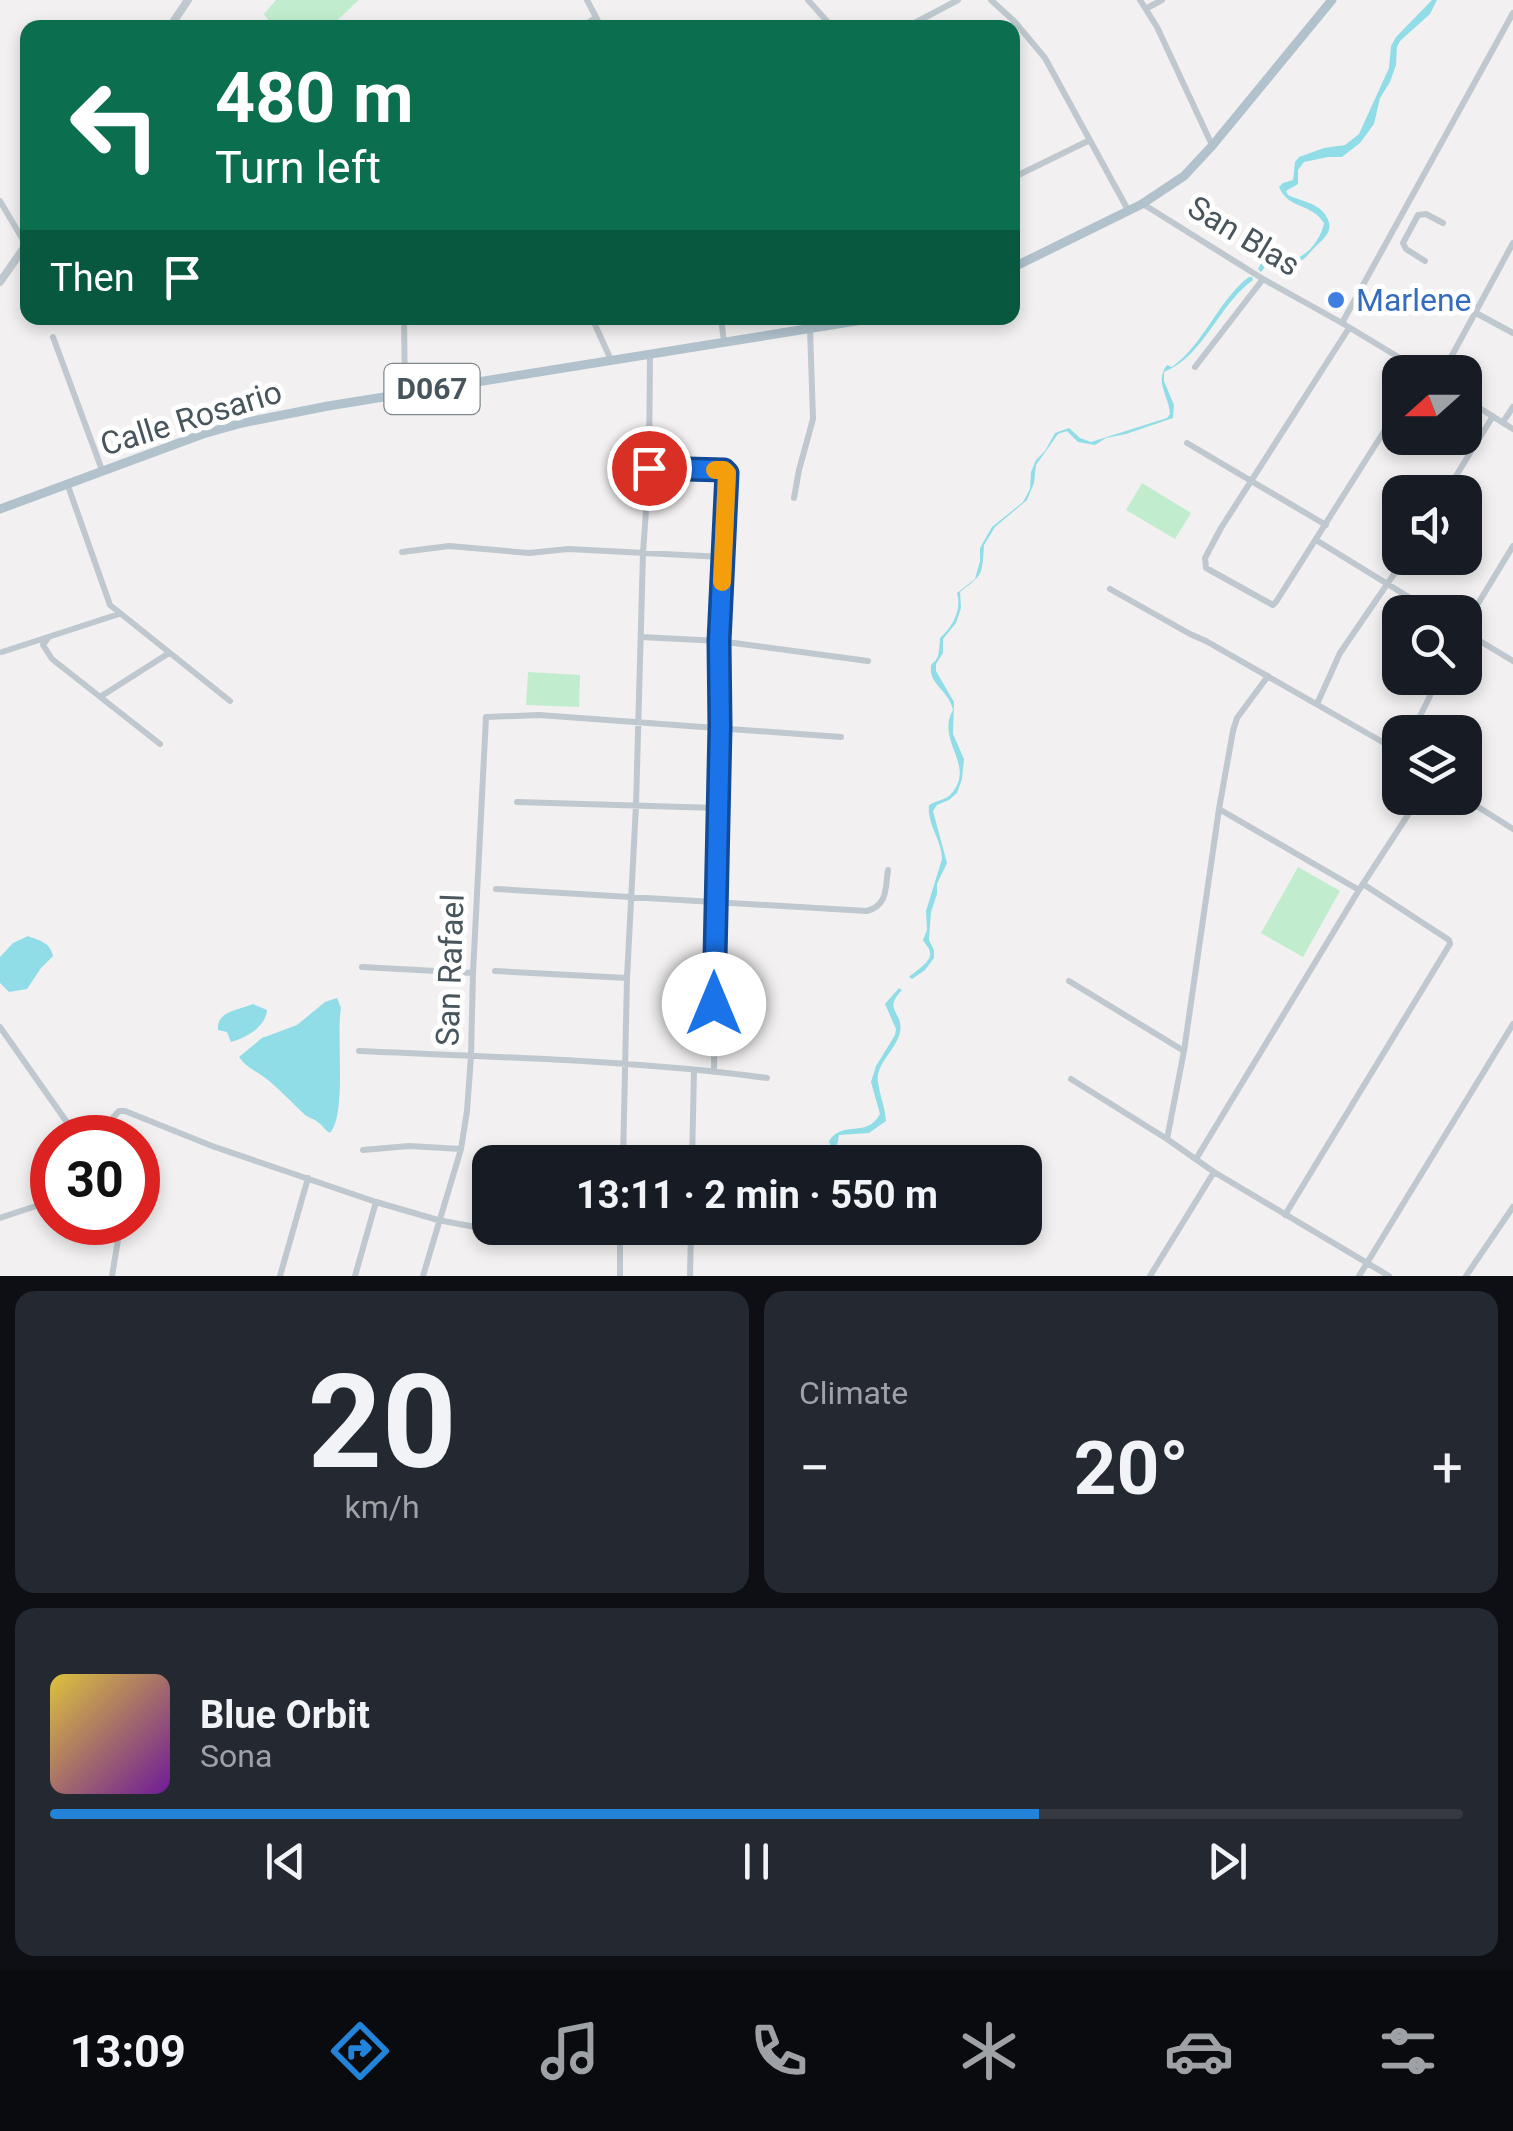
<!DOCTYPE html>
<meta charset="utf-8">
<style>
:root{--surface:#171b24;--page:#242831;--text:#f1f3f6;--muted:#9ea1a6;--line:#363941;--accent:#2383d9}
body{margin:0;font-family:Roboto,sans-serif;background:var(--page);color:var(--text);height:100vh;display:flex;flex-direction:column;font-size:38px;white-space:nowrap}
*{box-sizing:border-box;margin:0}
p{font-size:32px;color:var(--muted)}
.icon{flex:none;width:55px;height:55px;fill:none;stroke:currentColor;stroke-width:2;stroke-linecap:round;stroke-linejoin:round}
.map{position:relative;height:1276px;overflow:hidden}
.panel{display:flex;flex-direction:column;gap:15px;padding:15px;background:#0d0f14;flex:1}
.panel>*{flex:none}
.hud{position:absolute;left:20px;top:20px;width:1000px;height:305px;border-radius:20px;box-shadow:0 5px 15px #0003;background:#0b6e4f;color:#fff;overflow:hidden}
.needle{width:65px;rotate:249deg}
.tools{position:absolute;left:1382px;top:355px;display:grid;gap:20px}
.tools a{display:grid;place-items:center;width:100px;height:100px;border-radius:20px;background:var(--surface);box-shadow:0 5px 15px #0003;font-size:50px}
.speed{position:absolute;left:30px;top:1115px;display:flex;gap:20px;font-size:50px;font-weight:700;text-align:center}
.speed>*{display:grid;place-content:center;width:130px;height:130px;border-radius:50%;background:var(--surface);box-shadow:0 5px 15px #0003;line-height:1}
.speed .limit{border:15px solid #d22;background:#fff;color:#111}
.pin{position:absolute;display:grid;place-items:center;width:85px;height:85px;color:#fff;margin:-42px;border:5px solid #fff;border-radius:50%;box-shadow:0 2px 10px #0007}
.me{position:absolute;width:110px;margin:-55px;rotate:0deg;stroke-linejoin:round;filter:drop-shadow(0 0 8px #0008)}
.turn{display:flex;align-items:center;gap:35px;height:210px;padding:0 30px;font-size:45px}
.turn .icon{width:130px;height:130px;stroke-width:2.5}
.turn b{display:block;font-size:70px;line-height:85px}
.then{display:flex;align-items:center;height:95px;padding:0 30px;background:#0003;gap:20px;font-size:38px}
.big{font-size:75px;font-weight:700;line-height:1.1}
.panel .card{flex:1;display:flex;flex-direction:column;justify-content:center;gap:15px;min-width:0;padding:0 35px;border-radius:20px;background:var(--page)}
.panel .dial{align-items:center;gap:0}
.dial b{font-size:130px;line-height:1}
.song{display:flex;align-items:center;gap:30px}
.cover{width:120px;height:120px;border-radius:15px;background:linear-gradient(135deg,hsl(50 70% 55%),hsl(280 70% 35%))}
.played{height:10px;border-radius:5px;background:linear-gradient(90deg,var(--accent) 70%,var(--line) 70%)}
.keys{display:flex;justify-content:space-around;direction:ltr}
.heat{display:flex;justify-content:space-between;align-items:center;font-size:55px;direction:ltr}
.panel .tiles{flex:1;display:grid;gap:15px;grid-template-columns:1fr 1fr}
.card:last-child{grid-column:span 2}
.trip{position:absolute;left:472px;top:1145px;width:570px;height:100px;border-radius:20px;background:var(--surface);box-shadow:0 5px 15px #0003;font-weight:700;line-height:100px;text-align:center}
.tabs{display:flex;height:160px;justify-content:space-around;align-items:center;background:#090b0e;color:var(--muted)}
.tabs .icon{width:70px;height:70px}
.tabs .on{color:var(--accent)}
.tabs b{font-size:45px;color:var(--text)}
.map>svg:first-child{display:block}
</style>
<div class="map">
<svg width="1513" height="1276" viewBox="0 0 1513 1276">
<rect width="100%" height="100%" fill="#f2f0f0"/>
<path fill="#c1edce" d="M276,0H359L333,24L335,27L275,28L264,14Z
M1142,483L1191,513L1175,539L1126,510Z
M528,672L580,675L579,707L526,705Z
M1298,867L1340,891L1303,957L1261,933Z"/>
<path fill="#91dde7" d="M1432,0H1437L1430,14L1400,41L1397,47L1396,65L1390,82L1380,98L1374,124L1360,143L1342,157H1328L1304,162L1298,170V184L1286,191L1288,195C1300,201 1315,202 1324,213C1336,229 1326,237 1315,247C1309,253 1305,261 1296,262C1289,263 1278,261 1271,259L1261,272L1258,269L1266,255C1274,256 1284,259 1292,259C1307,258 1322,237 1324,223C1310,202 1289,210 1279,187L1283,183L1293,180L1295,162L1299,157L1324,148L1345,145L1359,134L1389,68L1391,46L1396,37Z
M1249,277H1252L1253,280C1218,305 1204,356 1164,372V381L1174,405L1173,418L1126,434L1106,438L1095,445L1078,442L1067,431L1058,434L1036,465L1034,483L1027,500L995,527L984,545C982,576 983,574 960,592L961,608L956,623L943,639V653L936,664V671L954,702L953,734L964,759L962,779L957,793L949,800L937,805L933,811L947,863L937,884V894L931,912L929,940L934,950V958L925,970L912,979L909,977C915,971 932,962 930,952C929,947 925,944 923,940L927,930L926,911L942,859C942,840 927,825 929,805C935,801 946,800 951,794C977,765 935,741 953,710C949,692 933,686 931,672C930,660 934,666 938,656C939,653 940,641 940,638C953,627 962,609 957,593L975,579L980,561V548L992,527L1023,502L1030,489L1031,472L1036,460L1045,451L1055,433L1069,428L1080,438L1091,442L1167,418L1170,414C1169,396 1154,381 1167,365L1172,367C1205,343 1219,299 1249,277Z
M28,936C40,941 50,942 53,956L41,968L27,989L9,992L0,983V957L13,943Z
M899,988L902,990C882,1011 904,1011 900,1032C897,1049 875,1064 878,1082C880,1096 885,1107 886,1121L869,1133L839,1135L834,1162H829L832,1151L829,1141C844,1119 866,1139 880,1114L871,1082L876,1066L895,1035L896,1029L885,1004Z
M337,998L341,1008C336,1037 347,1114 330,1133C326,1131 323,1126 319,1123C315,1119 309,1118 305,1115C292,1103 279,1088 264,1077C254,1070 246,1067 239,1057L262,1038L297,1025L325,1002Z
M253,1004L267,1010C266,1026 247,1038 231,1042L227,1032L218,1030C216,1011 239,1010 253,1004Z"/>
<g fill="none" stroke-linecap="round" stroke-linejoin="round">
<path stroke="#bfc8ce" stroke-width="6" d="M587,0L599,23L610,28
M808,0L833,28
M991,0L1014,21L1045,58L1128,210
M1140,0L1157,27L1212,145
M1147,8L1162,0
M581,28L595,18
M905,28L958,0
M1012,178L1090,140
M0,201L26,245
M1143,204L1263,279L1342,323L1423,372
M1425,261L1406,249L1403,243L1418,215L1426,214L1443,223
M1476,313L1513,333
M404,318L405,394
M592,318L611,360
M721,318L724,342
M1342,323L1513,13
M1349,328L1221,528L1205,558L1206,568L1273,605L1276,602L1400,406
M53,337L102,470
M1195,367L1263,279
M1443,372L1513,243
M1465,399L1513,429
M1503,422L1513,407
M1187,443L1326,525
M649,468L723,470L727,473L719,641L714,1071
M67,483L110,605L230,701
M1446,492L1493,416
M794,498L799,470L813,419L810,328
M1316,540L1433,612
M402,552L449,546L529,553L568,549L722,557
M1110,589L1190,634L1206,641L1400,752
M1465,625L1513,546
M1465,632L1513,661
M641,637L719,641L868,661
M48,638L43,645L52,659L160,744
M2,652L119,614
M100,697L169,653
M1317,704L1340,653L1405,558
M1412,732L1439,678
M1464,798L1513,829
M517,802L717,808
M1219,809L1359,890
M496,889L867,911C888,905 885,889 888,870
M362,967L473,973
M495,971L627,978
M1069,981L1184,1051
M0,1027L78,1138
M359,1051C494,1057 632,1060 767,1078
M1071,1079L1167,1139L1214,1172L1389,1276
M94,1138L119,1111H125L212,1146L376,1202L438,1220L475,1227L620,1233
M1167,1139L1184,1051L1219,809L1233,731L1237,718L1268,676
M363,1150L409,1146L461,1149
M1196,1159L1359,890L1419,798
M623,1162L627,978L636,805L643,553L649,468L650,354
M692,1162L694,1070
M1285,1215L1450,944L1449,940L1363,884
M0,1218L45,1203L52,1197
M112,1276L121,1222
M280,1276L308,1178
M355,1276L376,1202
M423,1276L461,1149L467,1111L471,1056L473,973L486,717L539,715L841,737
M620,1276V1228
M690,1276L691,1228
M1150,1276L1214,1172
M1359,1276L1513,1024
M1466,1276L1513,1207"/>
<path stroke="#bfc8ce" stroke-width="8" d="M169,28L188,0
M0,282L28,242"/>
<path stroke="#b1c2cd" stroke-width="9" d="M1012,268L1142,204L1184,176L1212,146L1332,0
M0,509L203,434L242,423L328,406L875,318"/>
</g>
<g fill="none" stroke-linecap="round" stroke-linejoin="round">
<defs>
<path id="route" d="M649,468L724,470L727,473L719,641L720,727L714,1004"/>
</defs>
<use href="#route" stroke="#114b97" stroke-width="25"/>
<use href="#route" stroke="#1a73e8" stroke-width="18"/>
<path stroke="#f59e0b" stroke-width="18" d="M715,470H724L727,473L722,582"/>
</g>
<circle fill="#3f7fe0" stroke="#fff" stroke-width="4" cx="1336" cy="300" r="10"/>
<g text-anchor="middle" stroke-width="10" stroke-linejoin="round" paint-order="stroke">
<rect fill="#fff" stroke="#80888d" stroke-width="2.5" x="384.5" y="364" width="95" height="50" rx="8"/>
<g font-size="30" font-weight="bold" fill="#49555c">
<text x="432" y="399">D067</text>
</g>
<g font-size="32" fill="#49555c" stroke="#fff">
<text transform="translate(1244 236) rotate(31)" y="11">San Blas</text>
<text transform="translate(191 418) rotate(-17)" y="11">Calle Rosario</text>
<text transform="translate(450 970) rotate(-88)" y="11">San Rafael</text>
</g>
<g font-size="32" fill="#366cbe" stroke="#fff" text-anchor="start">
<text x="1356" y="311">Marlene</text>
</g>
</g>
</svg>
<div class="tools">
<a><svg class="needle" viewBox="-14 -14 28 28"><path d="M0-13l5 13h-10z" fill="#e53935"/><path d="M0 13l5-13h-10z" fill="#9ea1a6"/></svg></a>
<a><svg class="icon" aria-label="sound" viewBox="0 0 24 24"><path d="M4 9h4l5-4v14l-5-4H4zM17 9q2 3 0 6"/></svg></a>
<a><svg class="icon" aria-label="search" viewBox="0 0 24 24"><circle cx="10" cy="10" r="6"/><path d="M15 15l6 6"/></svg></a>
<a><svg class="icon" aria-label="layers" viewBox="0 0 24 24"><path d="M12 4l9 5-9 5-9-5zM3 14l9 5 9-5"/></svg></a>
</div>
<div class="speed"><div class="limit">30</div></div>
<div class="pin" style="left:649px;top:468px;background:#d93025"><svg class="icon" aria-label="arrive" viewBox="0 0 24 24"><path d="M6 21V4h12l-3 4 3 4H6"/></svg></div>
<svg class="me" style="left:714px;top:1004px" viewBox="-20 -20 40 40"><circle r="19" fill="#fff"/><path d="M0-13L10 11 0 6-10 11z" fill="#1a73e8"/></svg>
<div class="trip">13:11 · 2 min · 550 m</div>
<div class="hud">
<div class="turn"><svg class="icon" aria-label="left" viewBox="0 0 24 24"><path d="M17 20v-9H6M10 6l-5 5 5 5"/></svg><div><b>480 m</b>Turn left</div></div>
<div class="then">Then<svg class="icon" aria-label="arrive" viewBox="0 0 24 24"><path d="M6 21V4h12l-3 4 3 4H6"/></svg></div>
</div>
</div>
<section class="panel">
<div class="tiles">
<div class="card dial"><b>20</b><p>km/h</p></div>
<div class="card"><p>Climate</p>
<div class="heat"><a>−</a><b class="big">20°</b><a>+</a></div>
</div>
<div class="card">
<div class="song"><i class="cover"></i><div><b>Blue Orbit</b><p>Sona</p></div></div>
<div class="played"></div>
<div class="keys"><svg class="icon" aria-label="previous" viewBox="0 0 24 24"><path d="M18 5L8 12l10 7zM5 5v14"/></svg><svg class="icon" aria-label="pause" viewBox="0 0 24 24"><path d="M8 5v14M16 5v14"/></svg><svg class="icon" aria-label="next" viewBox="0 0 24 24"><path d="M6 5l10 7-10 7zM19 5v14"/></svg></div>
</div>
</div>
</section>
<nav class="tabs">
<b>13:09</b>
<svg class="icon on" aria-label="directions" viewBox="0 0 24 24"><path d="M12 3l9 9-9 9-9-9zM9 14v-3h6M13 9l2 2-2 2"/></svg>
<svg class="icon" aria-label="music" viewBox="0 0 24 24"><path d="M9 18V5l10-2v13"/><circle cx="6" cy="18" r="3"/><circle cx="16" cy="16" r="3"/></svg>
<svg class="icon" aria-label="phone" viewBox="0 0 24 24"><path d="M5 4h4l2 5-3 2q2 4 5 5l2-3 5 2v4C11 20 4 13 5 4z"/></svg>
<svg class="icon" aria-label="climate" viewBox="0 0 24 24"><path d="M12 3v18M4 7l16 10M4 17L20 7"/></svg>
<svg class="icon" aria-label="car" viewBox="0 0 24 24"><path d="M5 17H2v-5l4-1 3-4h7l3 4 3 1v5h-3M9 17h6M6 11h13"/><circle cx="7" cy="17" r="2"/><circle cx="17" cy="17" r="2"/></svg>
<svg class="icon" aria-label="filters" viewBox="0 0 24 24"><path d="M4 7h16M4 17h16"/><circle cx="9" cy="7" r="2"/><circle cx="15" cy="17" r="2"/></svg>
</nav>
